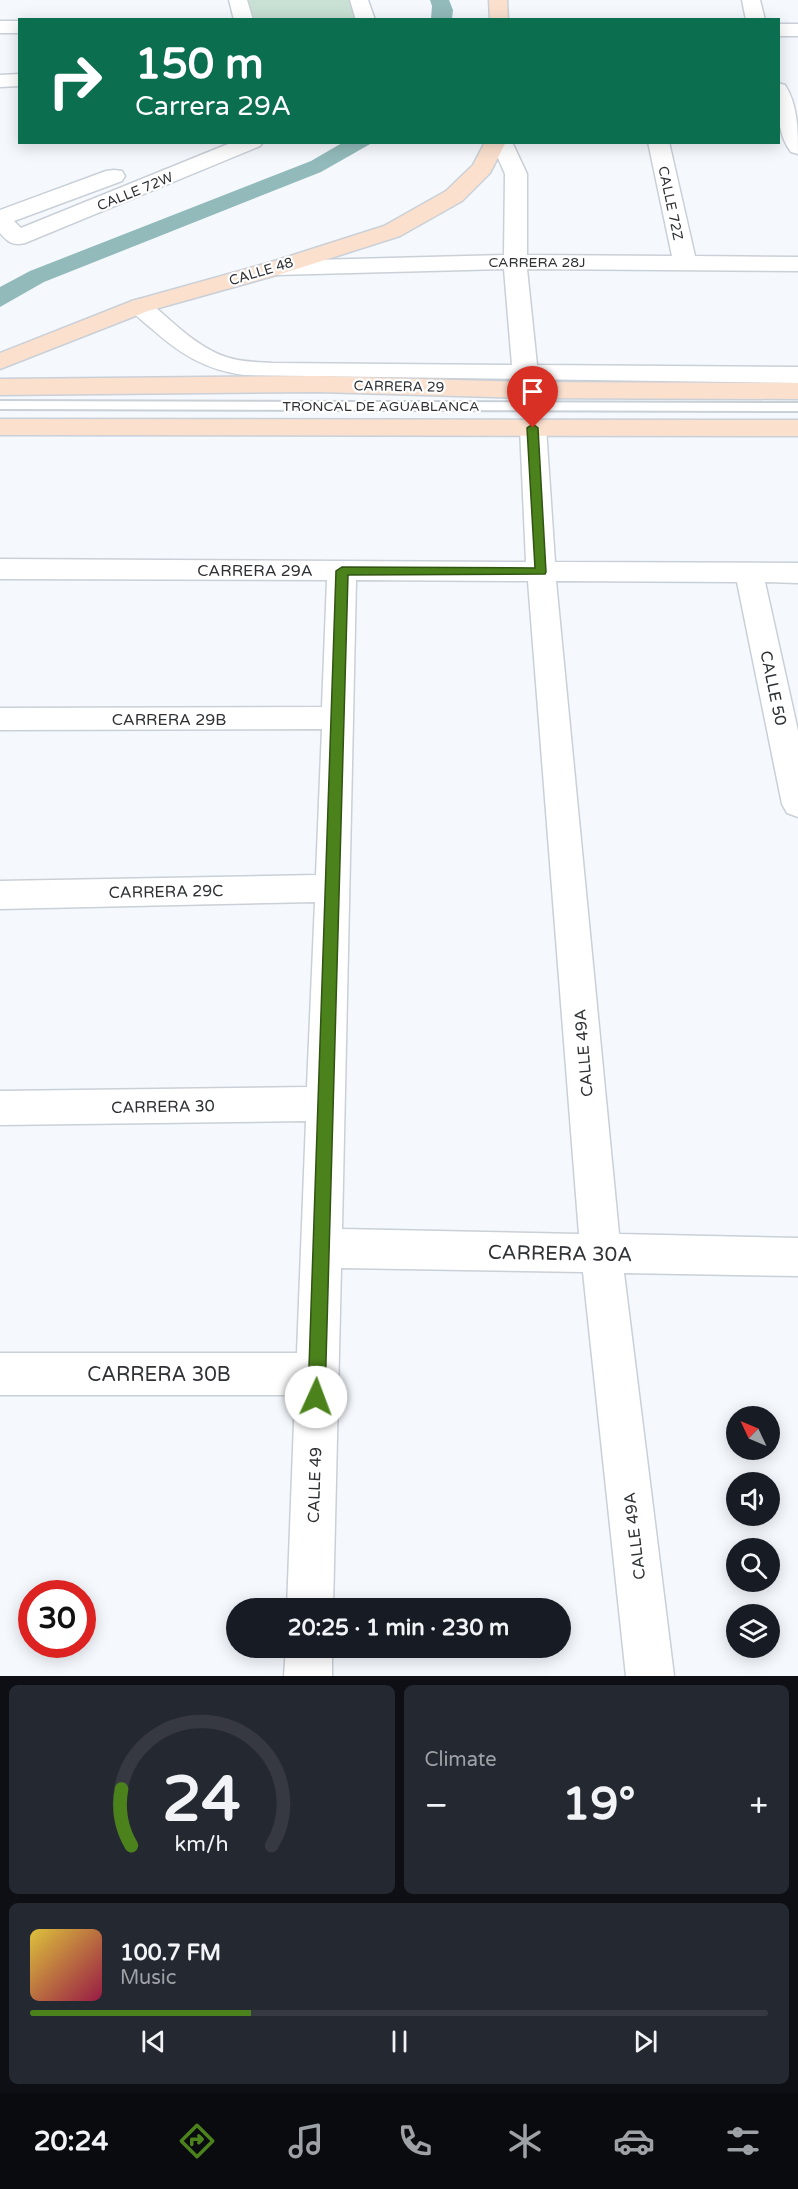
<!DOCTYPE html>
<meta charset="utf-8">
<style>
:root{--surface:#171b24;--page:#242831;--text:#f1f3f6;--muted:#9ea1a6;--line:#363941;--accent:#4b821b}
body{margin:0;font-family:"Varela Round",sans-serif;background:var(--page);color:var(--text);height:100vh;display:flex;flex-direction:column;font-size:22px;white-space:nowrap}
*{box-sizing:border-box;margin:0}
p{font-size:20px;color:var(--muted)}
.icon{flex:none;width:33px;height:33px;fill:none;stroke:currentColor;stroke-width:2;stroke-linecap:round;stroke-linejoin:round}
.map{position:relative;height:1676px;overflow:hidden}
.sheet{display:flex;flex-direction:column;gap:9px;padding:9px;background:#0d0f14;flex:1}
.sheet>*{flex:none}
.top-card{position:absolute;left:18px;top:18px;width:762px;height:126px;border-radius:0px;box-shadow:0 3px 15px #0003;background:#0b6e4f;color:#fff;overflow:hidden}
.needle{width:39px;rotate:314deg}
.buttons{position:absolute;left:726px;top:1406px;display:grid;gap:12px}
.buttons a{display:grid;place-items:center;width:54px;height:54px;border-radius:50%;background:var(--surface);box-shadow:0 3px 15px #0003;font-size:30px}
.speed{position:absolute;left:18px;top:1580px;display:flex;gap:12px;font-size:30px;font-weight:700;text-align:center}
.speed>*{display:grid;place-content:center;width:78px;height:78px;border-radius:50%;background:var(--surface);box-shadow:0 3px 15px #0003;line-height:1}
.speed .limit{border:9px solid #d22;background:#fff;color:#111}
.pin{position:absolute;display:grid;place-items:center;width:51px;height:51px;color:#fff;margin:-62px -26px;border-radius:50% 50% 50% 0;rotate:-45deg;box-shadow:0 0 6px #0007}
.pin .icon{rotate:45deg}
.me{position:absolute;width:66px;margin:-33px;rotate:2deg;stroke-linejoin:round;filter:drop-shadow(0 0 4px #0008)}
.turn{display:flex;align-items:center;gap:21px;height:126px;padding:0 18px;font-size:27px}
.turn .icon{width:78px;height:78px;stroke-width:2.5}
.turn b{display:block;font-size:42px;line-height:51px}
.big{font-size:45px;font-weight:700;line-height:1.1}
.sheet .tile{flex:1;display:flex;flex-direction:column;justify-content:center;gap:9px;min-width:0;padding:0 21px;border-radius:9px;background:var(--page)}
.sheet .dial{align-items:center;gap:0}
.dial svg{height:156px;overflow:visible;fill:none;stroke:var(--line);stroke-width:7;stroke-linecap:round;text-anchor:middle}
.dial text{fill:var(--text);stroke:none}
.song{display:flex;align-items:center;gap:18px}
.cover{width:72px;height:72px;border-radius:9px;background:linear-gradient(135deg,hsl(50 70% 55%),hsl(340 70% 35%))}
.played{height:6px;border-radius:3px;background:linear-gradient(90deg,var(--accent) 30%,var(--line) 30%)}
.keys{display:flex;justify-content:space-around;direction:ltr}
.heat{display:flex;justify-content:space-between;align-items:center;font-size:33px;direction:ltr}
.sheet .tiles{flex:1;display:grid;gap:9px;grid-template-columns:1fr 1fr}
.tile:last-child{grid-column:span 2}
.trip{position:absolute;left:226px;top:1598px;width:345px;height:60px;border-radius:30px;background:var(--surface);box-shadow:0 3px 15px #0003;font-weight:700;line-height:60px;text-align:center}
.dock{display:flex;height:96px;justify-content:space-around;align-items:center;background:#090b0e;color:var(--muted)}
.dock .icon{width:42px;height:42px}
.dock .active{color:var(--accent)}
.dock b{font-size:27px;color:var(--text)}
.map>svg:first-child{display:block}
</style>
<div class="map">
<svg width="798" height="1676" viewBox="0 0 798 1676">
<rect width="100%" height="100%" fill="#f5f9fe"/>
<path fill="#c9e0d4" d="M238,0H359L366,19H244Z"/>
<path fill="#92baba" d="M430,0H449L453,10L452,19H431L432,6Z
M342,143H372L321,172L44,282L0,307V287L30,271L311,161Z"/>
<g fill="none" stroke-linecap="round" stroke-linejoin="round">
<defs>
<path id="lane" d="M0,401L798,403V411L0,409Z"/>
<path id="street" d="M229,0H247L253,20H234Z
M350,0H368L375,20H356Z
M742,0H760L765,20H746Z
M0,21H20V33H0Z
M778,24H798V36H778Z
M20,74V86L0,87V75Z
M778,83L785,85C798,105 798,131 798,154L791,152C776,132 778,107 778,83Z
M233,142H263L260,146L25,243C12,246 8,242 0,233V210L106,171L114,170L122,171L125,176L122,181L14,221L21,228Z
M491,142H512L527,174V255L672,256L648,142H669L695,256L798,257V271L527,269L537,365L798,367V383L244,375C206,370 180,354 152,329C144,322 134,315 128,306L132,301L140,299L148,301C172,321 196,347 226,357C240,362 258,362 273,363L512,365L504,269L276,275L268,273L264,268L268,263L276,261L504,255L505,174Z
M533,420L542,422L546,428L555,562L798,563V583L765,582L798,731V817L787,813L782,804L737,582L556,581L619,1234L798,1238V1276L624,1273L674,1676H626L583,1272L341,1268L333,1608H287L295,1395H0V1353H297L306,1121L0,1125V1091L307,1087L315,902L0,909V881L316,875L322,729L0,730V708L322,707L327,580L0,579V559L526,562L520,428L524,422ZM356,580L528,581L579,1234L342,1229Z
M286,1647H332V1676H284Z"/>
<path id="secondary" d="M489,0H507L508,20H490Z
M485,142H506L490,173L462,201L400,236L284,273L148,311L0,369V353L132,301L268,263L384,226L446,191L473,165Z
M318,376L525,382L798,383V399L525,398L318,392L0,395V379Z
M0,419L798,420V436L0,435Z"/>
</defs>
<use href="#lane" stroke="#cad0d8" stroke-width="4"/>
<use href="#street" stroke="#cad0d8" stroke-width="3"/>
<use href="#secondary" stroke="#cad0d8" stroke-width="3"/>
<use href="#lane" fill="#fff" fill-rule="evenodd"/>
<use href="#street" fill="#fff" fill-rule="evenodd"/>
<use href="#secondary" fill="#fbe0ce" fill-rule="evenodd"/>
</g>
<path fill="#4b821b" stroke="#315412" stroke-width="1.5" d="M533,424L538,428L546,572L545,574L348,575L325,1397L323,1404L316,1406L310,1404L308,1397L336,571L342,567L535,568L527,428Z"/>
<g text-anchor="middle" stroke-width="4.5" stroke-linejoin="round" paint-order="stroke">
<g font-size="14" fill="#303235" stroke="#fff">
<text transform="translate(135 191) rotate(-22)" y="5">CALLE 72W</text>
<text transform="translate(671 203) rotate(78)" y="5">CALLE 72Z</text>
<text x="537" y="267">CARRERA 28J</text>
<text transform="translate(261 271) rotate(-17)" y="5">CALLE 48</text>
<text transform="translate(399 386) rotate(1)" y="5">CARRERA 29</text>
<text x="381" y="411">TRONCAL DE AGUABLANCA</text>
</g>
<g font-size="16" fill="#303235" stroke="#fff">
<text x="255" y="576">CARRERA 29A</text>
<text transform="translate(774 688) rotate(78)" y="6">CALLE 50</text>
<text x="169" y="725">CARRERA 29B</text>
<text transform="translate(166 891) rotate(-1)" y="6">CARRERA 29C</text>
<text transform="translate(583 1053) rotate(-95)" y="6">CALLE 49A</text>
<text transform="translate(163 1106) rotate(-1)" y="6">CARRERA 30</text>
<text transform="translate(314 1485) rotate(-88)" y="6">CALLE 49</text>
<text transform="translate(634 1536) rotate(-97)" y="6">CALLE 49A</text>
</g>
<g font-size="20" fill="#303235" stroke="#fff">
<text transform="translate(560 1253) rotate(1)" y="7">CARRERA 30A</text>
<text x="159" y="1381">CARRERA 30B</text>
</g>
</g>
</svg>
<div class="buttons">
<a><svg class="needle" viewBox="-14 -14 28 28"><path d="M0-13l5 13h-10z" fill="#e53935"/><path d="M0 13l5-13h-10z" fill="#9ea1a6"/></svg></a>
<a><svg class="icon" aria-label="sound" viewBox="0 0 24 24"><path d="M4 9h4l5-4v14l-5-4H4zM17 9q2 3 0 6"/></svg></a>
<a><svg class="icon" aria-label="search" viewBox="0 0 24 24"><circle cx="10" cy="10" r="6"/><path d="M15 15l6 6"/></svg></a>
<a><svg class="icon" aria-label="layers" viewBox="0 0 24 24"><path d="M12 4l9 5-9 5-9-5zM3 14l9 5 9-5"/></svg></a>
</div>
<div class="speed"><div class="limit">30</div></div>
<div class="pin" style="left:533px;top:428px;background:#d93025"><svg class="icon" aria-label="arrive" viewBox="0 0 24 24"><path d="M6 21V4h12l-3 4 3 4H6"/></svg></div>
<svg class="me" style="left:316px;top:1397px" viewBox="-20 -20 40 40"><circle r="19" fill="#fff"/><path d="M0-13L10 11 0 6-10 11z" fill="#4b821b"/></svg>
<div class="trip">20:25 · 1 min · 230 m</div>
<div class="top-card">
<div class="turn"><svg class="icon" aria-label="right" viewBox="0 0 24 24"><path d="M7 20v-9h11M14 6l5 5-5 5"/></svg><div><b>150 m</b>Carrera 29A</div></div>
</div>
</div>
<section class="sheet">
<div class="tiles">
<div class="tile dial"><svg viewBox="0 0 100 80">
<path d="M14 69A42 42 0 1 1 86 69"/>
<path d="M14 69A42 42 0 0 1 9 40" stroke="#4b821b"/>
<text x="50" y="56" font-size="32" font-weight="700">24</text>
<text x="50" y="72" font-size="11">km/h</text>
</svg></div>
<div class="tile"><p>Climate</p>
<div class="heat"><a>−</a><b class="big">19°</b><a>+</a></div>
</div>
<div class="tile">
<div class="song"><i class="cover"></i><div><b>100.7 FM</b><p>Music</p></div></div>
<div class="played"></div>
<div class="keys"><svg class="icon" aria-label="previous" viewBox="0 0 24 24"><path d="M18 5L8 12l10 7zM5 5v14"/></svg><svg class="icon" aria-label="pause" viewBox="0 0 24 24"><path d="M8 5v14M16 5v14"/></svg><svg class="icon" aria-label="next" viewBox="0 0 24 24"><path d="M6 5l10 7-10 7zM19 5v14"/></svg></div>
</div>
</div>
</section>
<nav class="dock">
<b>20:24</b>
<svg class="icon active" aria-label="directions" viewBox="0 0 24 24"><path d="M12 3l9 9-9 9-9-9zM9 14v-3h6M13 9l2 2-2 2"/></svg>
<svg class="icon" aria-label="music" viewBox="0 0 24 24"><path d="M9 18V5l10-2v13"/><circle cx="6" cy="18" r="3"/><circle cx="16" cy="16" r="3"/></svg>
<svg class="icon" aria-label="phone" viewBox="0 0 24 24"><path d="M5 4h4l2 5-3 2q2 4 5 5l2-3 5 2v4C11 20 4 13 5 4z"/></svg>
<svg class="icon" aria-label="climate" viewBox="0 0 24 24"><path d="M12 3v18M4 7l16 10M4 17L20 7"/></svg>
<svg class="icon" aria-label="car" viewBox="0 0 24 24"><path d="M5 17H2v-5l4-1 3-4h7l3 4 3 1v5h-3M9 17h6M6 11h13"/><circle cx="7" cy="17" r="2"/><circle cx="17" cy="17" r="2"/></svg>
<svg class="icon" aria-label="filters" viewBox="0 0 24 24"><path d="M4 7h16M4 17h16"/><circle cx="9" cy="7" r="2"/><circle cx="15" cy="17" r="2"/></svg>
</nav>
